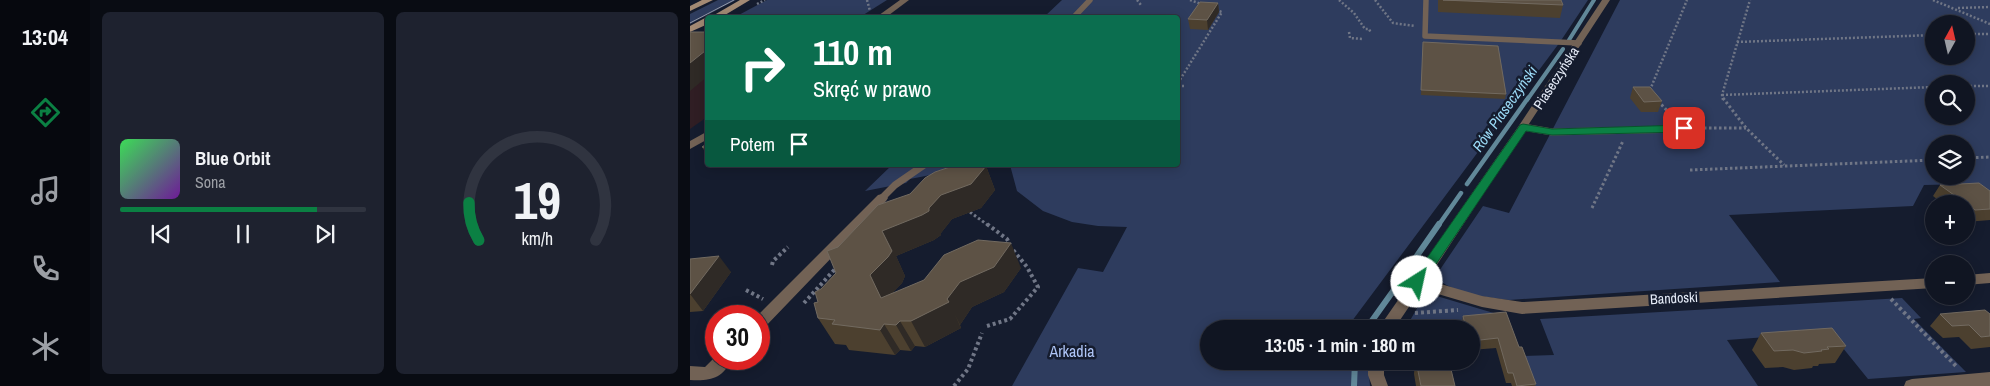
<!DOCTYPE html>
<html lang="pl">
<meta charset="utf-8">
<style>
:root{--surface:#101522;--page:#1e222f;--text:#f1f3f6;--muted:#9c9fa5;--line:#303440;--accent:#0b8043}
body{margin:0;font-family:"Archivo Narrow",sans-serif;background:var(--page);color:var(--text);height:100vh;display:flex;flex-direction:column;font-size:19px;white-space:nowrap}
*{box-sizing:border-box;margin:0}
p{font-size:16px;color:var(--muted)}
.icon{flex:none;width:28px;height:28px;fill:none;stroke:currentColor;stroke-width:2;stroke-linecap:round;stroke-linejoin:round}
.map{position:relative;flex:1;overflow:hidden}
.details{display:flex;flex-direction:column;gap:12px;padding:12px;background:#090c13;width:600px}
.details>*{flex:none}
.banner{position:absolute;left:15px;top:15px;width:475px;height:152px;border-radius:5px;box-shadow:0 2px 12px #0003,0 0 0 1px var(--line);background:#0b6e4f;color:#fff;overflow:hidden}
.needle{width:32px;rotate:8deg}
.controls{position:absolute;left:1235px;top:15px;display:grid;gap:10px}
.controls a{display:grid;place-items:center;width:50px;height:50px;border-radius:50%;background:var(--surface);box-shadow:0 2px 12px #0003,0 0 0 1px var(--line);font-size:25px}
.speed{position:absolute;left:15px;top:305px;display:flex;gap:10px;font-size:25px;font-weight:700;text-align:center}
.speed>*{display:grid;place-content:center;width:65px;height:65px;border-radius:50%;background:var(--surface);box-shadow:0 2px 12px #0003,0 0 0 1px var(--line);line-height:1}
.speed .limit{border:8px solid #d22;background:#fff;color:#111}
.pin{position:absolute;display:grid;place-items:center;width:42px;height:42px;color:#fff;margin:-21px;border-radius:10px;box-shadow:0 2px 8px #0006}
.me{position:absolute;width:55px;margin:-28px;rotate:35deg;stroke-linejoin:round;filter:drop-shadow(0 0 4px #0008)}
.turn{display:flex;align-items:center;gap:18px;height:105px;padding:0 25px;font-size:22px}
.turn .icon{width:65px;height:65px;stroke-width:2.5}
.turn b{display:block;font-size:35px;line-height:42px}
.then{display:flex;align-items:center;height:48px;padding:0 25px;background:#0003;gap:10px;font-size:19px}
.details .card{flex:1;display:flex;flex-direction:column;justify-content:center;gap:8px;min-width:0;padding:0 18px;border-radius:8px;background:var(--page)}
.details .dial{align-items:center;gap:0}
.dial svg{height:130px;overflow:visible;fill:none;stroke:var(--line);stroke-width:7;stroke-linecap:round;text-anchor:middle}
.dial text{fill:var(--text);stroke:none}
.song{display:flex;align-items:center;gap:15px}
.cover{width:60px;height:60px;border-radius:8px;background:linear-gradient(135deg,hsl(130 70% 55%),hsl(280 70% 35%))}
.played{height:5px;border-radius:2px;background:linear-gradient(90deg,var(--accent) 80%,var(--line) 80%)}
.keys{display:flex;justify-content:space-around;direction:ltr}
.details .tiles{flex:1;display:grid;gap:12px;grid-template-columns:repeat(2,1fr)}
.trip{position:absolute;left:510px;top:320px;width:280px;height:50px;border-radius:25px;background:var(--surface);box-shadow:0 2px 12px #0003,0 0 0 1px var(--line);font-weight:700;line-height:50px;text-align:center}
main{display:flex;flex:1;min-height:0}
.menu{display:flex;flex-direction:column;width:90px;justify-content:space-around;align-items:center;background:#06080e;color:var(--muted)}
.menu .icon{width:35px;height:35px}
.menu .current{color:var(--accent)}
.menu b{font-size:22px;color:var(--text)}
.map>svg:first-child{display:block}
</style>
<main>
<nav class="menu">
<b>13:04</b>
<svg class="icon current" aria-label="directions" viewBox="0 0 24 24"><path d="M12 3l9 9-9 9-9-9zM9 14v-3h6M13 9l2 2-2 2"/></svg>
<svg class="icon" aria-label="music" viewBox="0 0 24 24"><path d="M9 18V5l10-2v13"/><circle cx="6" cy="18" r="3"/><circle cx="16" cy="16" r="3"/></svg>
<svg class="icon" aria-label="phone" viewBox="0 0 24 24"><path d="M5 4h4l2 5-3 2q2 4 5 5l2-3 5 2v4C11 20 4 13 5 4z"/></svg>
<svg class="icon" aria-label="climate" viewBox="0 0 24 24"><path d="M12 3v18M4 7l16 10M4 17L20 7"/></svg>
</nav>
<section class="details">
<div class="tiles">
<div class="card">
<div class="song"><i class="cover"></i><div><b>Blue Orbit</b><p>Sona</p></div></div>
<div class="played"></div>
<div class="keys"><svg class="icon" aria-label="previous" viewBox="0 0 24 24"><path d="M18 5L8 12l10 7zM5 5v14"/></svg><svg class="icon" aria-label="pause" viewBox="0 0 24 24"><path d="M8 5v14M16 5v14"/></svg><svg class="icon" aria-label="next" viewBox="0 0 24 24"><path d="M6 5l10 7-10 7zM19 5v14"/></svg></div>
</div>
<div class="card dial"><svg viewBox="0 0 100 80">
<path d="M14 69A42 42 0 1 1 86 69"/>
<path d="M14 69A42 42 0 0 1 8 46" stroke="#0b8043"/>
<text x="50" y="56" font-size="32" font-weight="700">19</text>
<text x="50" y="72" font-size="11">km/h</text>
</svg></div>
</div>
</section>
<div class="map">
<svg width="1300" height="386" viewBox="0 0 1300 386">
<rect width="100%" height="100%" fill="#151c2e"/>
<path fill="#301e24" d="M17,76V117L0,129V77Z"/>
<path fill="#2e3c5e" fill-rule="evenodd" d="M28,0H46L0,24V14Z
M77,0H197L170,17H45Z
M372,0H898L870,42L662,321L661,329H519V361H678L680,386H322L388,268L413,272L437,227L408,226L382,222L353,211L327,191L320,165H488V18L354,17Z
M930,0H1300V200L1279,184L1234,185L1223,206L1039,215L1090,282L819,300C795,297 764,294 745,277L793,206L819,213ZM1244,24H1276V56H1244ZM1244,84H1276V116H1244ZM1244,144H1276V176H1244Z
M202,165H291L220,179L216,183L175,191Z
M738,296L750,297L817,317L718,324L733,298Z
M1212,298L1231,318L1224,319L1276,372L1178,379L1140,332L1037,340L1068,386H844L833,356L864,355L850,319Z"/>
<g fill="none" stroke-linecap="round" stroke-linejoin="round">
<path stroke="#618899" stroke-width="4" d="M879,40L904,0
M837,100L873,49"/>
<path stroke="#618899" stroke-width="4.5" d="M777,184L838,98
M748,226L771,193"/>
<path stroke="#618899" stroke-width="6" d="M715,273L749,224
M676,329L706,287
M664,386L665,361"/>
<path stroke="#707686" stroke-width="2.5" stroke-dasharray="2 2" stroke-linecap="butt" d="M177,0L180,11
M447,0L451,5
M500,0L514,5
M649,0L664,13L675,29H679L681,33
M685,0L703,23L725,26
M1243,0L1300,24
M67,4L75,0
M1268,8L1300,7
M659,32L660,38L673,39
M1276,34H1300
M1047,42L1244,35
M488,83L532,12L526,10
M488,86H495
M1276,86H1300
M960,90L997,0
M1032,95L1244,87
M1033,100L1032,95L1060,0"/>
<path stroke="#707686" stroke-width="3" stroke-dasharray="2.5 2.5" stroke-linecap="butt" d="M1033,98L1056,128L1094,165
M968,101L984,118
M1004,128H1056
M1276,158L1300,157
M1000,170L1244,160
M902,208L933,141
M280,212L299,226"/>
<path stroke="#707686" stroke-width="4" stroke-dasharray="3 3" stroke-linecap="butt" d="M297,224L317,239L320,245
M82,265L83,261L98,247
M56,290L73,299
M1201,299L1266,366
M114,303L146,268
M725,313L768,310
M297,326L320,319L348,287L337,267L323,250
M264,386L278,369L292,333"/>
<path stroke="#726255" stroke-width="5.5" d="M736,0L735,36L889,43
M383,18L400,0"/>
<path stroke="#726255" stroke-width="7" d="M833,127L862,132L994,129
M192,198L205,185L234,165"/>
<path fill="#726255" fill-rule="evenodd" d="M210,0H219L195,18H185Z
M912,0H920L737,280L792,296L832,302L1244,278V288L832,314L792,307L731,289L704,329H688L828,127Z
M18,131V139L0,149V141Z
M192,194L196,195L198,198L196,201L74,328L69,330V316H67L188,195Z
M1300,273V283L1276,285V275Z
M26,356V359H42C32,379 21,381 0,380V366L15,367Z
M678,361H694V375L698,386H682L678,375Z
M1300,372V386H1214L1216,381L1222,379Z"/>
<path fill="#a38a74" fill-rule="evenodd" d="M12,0H23L0,11V6Z
M50,0H60L30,18H19Z
M15,18H18V24L0,32V26Z"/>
<path stroke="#9399a8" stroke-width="1" d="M0,23L44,0"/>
</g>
<path fill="#4c402f" d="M748,0H871L873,5L870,18L748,12Z
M528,3L529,12L518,30L500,29L498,19Z
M733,42L816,94L815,99L731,95Z
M943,87L972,101L968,112H951L940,98Z
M18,143V156L12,147Z
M296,166L305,190L291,208L262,219L251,233V235L244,240L206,256L215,276L212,283L202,293L331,268L314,292L282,307L270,325L271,328L235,347L225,346L221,351L210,350L205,355L159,350L156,345L145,344L128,318V302L131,289L146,273L148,247Z
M1250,185L1300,191V220L1276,222V204H1253L1243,196Z
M0,259L41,272L13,311L0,312Z
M1250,314H1300V347L1281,349L1269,337L1253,338L1240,326Z
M773,316L829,347L846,384L845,386H822L821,383H816L806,348L781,350V329H772L771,326Z
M1071,333L1156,346L1145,363L1129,364L1128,366H1123L1122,368L1104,370L1093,367L1075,368L1062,350Z
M725,361H759L765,386H726L724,374Z"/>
<path fill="#2f2a26" d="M528,3L529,12L518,30L517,20Z
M15,51L18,55V76L0,91V63Z
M296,166L305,190L291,208L262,219L251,233V235L244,240L206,256L215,276L212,283L195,301L191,298L180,275L192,231L239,208L251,195Z
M321,243L331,268L314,292L282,307L270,325L257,299L270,282Z
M29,256L41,272L13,311L0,294Z
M259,302L271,328L235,347L221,321Z
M210,321L225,346L221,351L206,325Z
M194,324L210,350L205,355L190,330Z"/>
<path fill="#5d5245" stroke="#726a60" d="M753,0H871L873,5Z
M510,2L528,3L517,20L498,19Z
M0,32H18V51H15L0,63Z
M733,42L808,46L816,94L731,90Z
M943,87H960L972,101L954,102Z
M18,143V148L12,147Z
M266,165L296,166L281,184L251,195L239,208V211L232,215L192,231L202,251L198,257L180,275L191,298L234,280L254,255L288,240L321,243L304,267L270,282L257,299L259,302L221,321H210L206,325L194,324L190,330L142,324L145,320L128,318L124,303L128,302L125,292L131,289L146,273L137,251L148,247L188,205L220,194L235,178L245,172Z
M1289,183L1300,191V209L1285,210L1250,185Z
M29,256L0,294V259Z
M1295,310L1300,314V336L1291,337L1279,325L1262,326L1250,314Z
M816,312L829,347H832L846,384L827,386L823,373H818L808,338L781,341V329H776L773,316Z
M1142,328L1156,346L1137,347L1139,349L1131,350L1132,351L1114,353L1103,350L1084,351L1071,333Z
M726,361H759L765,386H731Z"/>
<path fill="#0b8043" stroke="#07532c" d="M833,124L862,129L994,125L999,128L994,132L862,135L836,131L732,285H723L721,282L723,278L830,125Z"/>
<g text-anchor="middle" stroke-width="5" stroke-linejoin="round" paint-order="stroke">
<g font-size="14" fill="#e5ebf7" stroke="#151c2e">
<text transform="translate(866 78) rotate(-57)" y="5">Piaseczyńska</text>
<text transform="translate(984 298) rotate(-3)" y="5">Bandoski</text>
</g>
<g font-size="15" font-style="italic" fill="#9bdaf6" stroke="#151c2e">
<text transform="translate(815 109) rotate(-55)" y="5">Rów Piaseczyński</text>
</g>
<g font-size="16" fill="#afc5f7" stroke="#151c2e">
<text x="382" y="357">Arkadia</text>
</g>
</g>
</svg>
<div class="controls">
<a><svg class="needle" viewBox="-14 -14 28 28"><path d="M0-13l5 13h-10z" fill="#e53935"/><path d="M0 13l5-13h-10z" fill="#9c9fa5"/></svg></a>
<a><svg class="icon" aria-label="search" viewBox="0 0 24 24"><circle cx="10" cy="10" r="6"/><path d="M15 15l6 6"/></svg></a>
<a><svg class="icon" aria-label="layers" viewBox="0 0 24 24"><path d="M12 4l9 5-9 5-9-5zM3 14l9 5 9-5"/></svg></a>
<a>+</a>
<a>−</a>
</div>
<div class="speed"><div class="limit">30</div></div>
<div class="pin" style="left:994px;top:128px;background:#d93025"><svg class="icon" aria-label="arrive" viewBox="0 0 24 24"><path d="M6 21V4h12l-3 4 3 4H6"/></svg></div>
<svg class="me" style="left:727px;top:282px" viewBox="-20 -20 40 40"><circle r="19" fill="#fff"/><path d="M0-13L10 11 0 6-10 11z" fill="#0b8043"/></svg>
<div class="trip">13:05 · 1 min · 180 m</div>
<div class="banner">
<div class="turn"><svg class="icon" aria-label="right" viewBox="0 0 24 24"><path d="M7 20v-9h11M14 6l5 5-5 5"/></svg><div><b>110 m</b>Skręć w prawo</div></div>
<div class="then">Potem<svg class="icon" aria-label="arrive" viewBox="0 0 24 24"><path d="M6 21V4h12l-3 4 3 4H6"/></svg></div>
</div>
</div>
</main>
